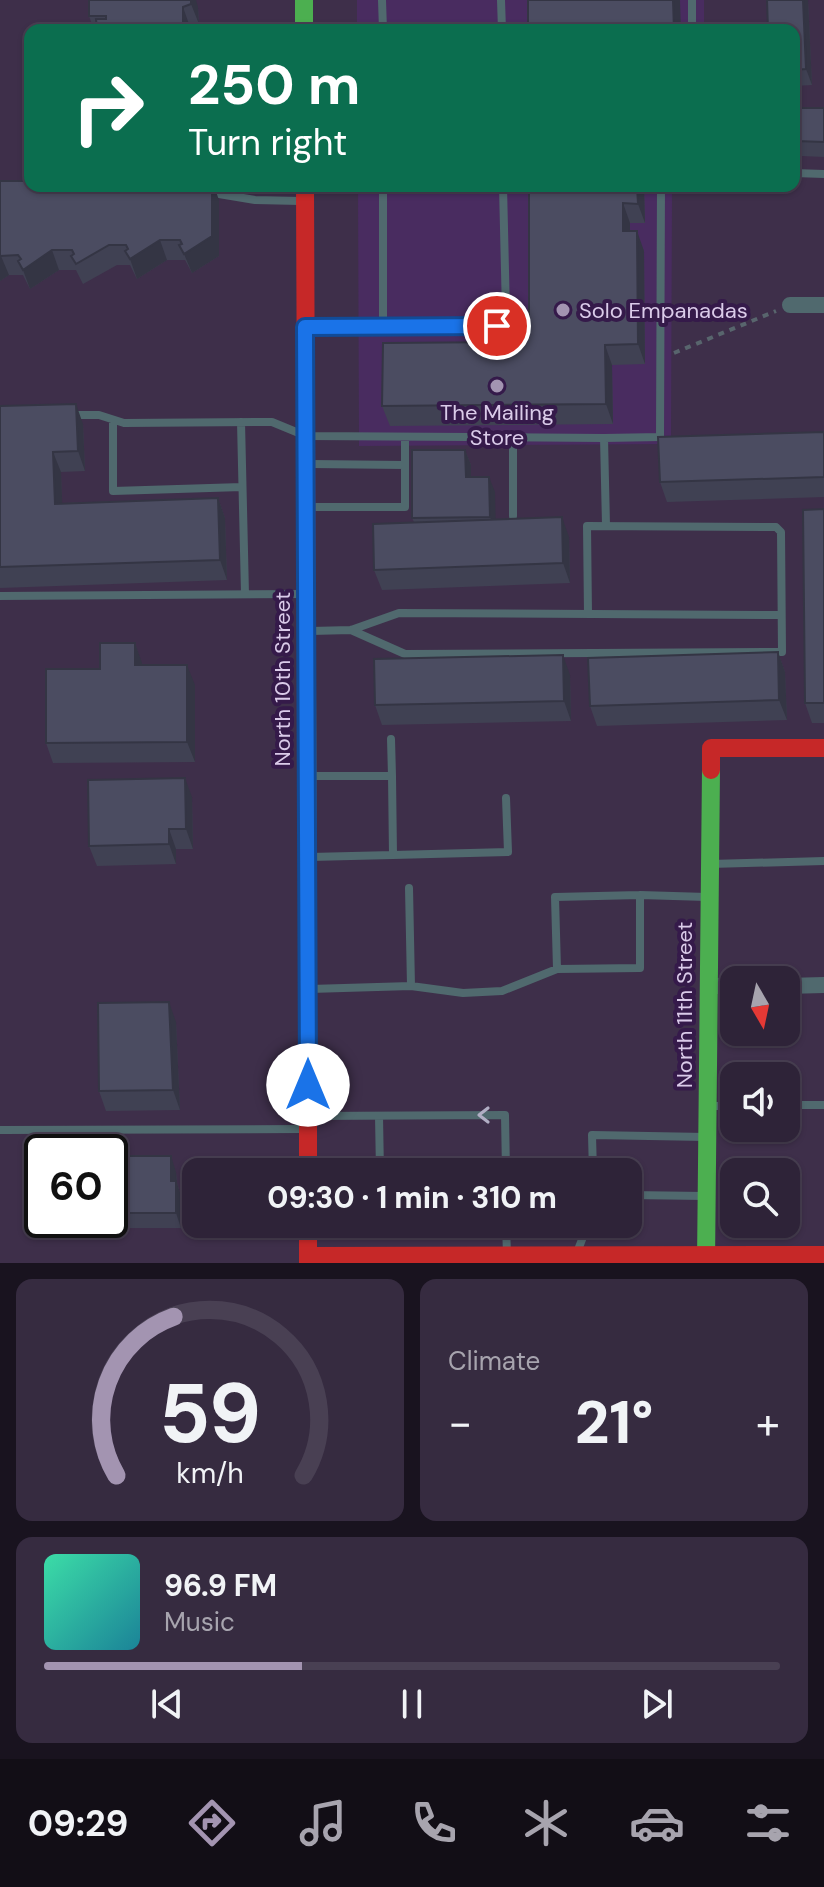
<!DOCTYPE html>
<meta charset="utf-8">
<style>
:root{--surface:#2e2338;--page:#362b40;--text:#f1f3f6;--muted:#a7a4ae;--line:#494053;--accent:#a394b1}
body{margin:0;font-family:"DM Sans",sans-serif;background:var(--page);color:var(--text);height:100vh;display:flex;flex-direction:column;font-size:30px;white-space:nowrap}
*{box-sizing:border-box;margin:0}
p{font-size:26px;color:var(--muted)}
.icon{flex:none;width:44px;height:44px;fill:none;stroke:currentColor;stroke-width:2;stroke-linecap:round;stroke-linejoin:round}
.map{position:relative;height:1263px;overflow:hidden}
.side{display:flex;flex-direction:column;gap:16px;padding:16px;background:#19131f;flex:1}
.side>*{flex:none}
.hud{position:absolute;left:24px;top:24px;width:776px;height:168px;border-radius:16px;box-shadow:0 2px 6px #0004,0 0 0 2px var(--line);background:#0b6e4f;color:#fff;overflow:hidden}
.needle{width:52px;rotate:171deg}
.tools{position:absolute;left:720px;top:966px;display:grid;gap:16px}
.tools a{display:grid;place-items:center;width:80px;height:80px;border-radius:16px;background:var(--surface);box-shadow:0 2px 6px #0004,0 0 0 2px var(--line);font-size:40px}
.speed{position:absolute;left:24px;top:1134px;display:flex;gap:16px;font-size:40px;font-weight:700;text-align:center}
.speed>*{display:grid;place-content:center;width:104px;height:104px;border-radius:50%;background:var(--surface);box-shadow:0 2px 6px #0004,0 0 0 2px var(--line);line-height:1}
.speed .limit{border:4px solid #111;border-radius:12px;background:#fff;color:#111}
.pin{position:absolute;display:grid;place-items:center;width:68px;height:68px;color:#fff;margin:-34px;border:4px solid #fff;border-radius:50%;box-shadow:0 2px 8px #0007}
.me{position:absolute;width:88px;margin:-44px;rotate:0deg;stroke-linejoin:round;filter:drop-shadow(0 0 6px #0008)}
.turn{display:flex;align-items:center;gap:28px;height:168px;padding:0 32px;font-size:36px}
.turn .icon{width:104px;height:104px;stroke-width:2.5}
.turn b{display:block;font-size:56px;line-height:68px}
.big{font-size:60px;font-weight:800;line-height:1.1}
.side .widget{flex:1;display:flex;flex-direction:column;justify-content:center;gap:12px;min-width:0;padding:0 28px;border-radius:16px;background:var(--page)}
.side .dial{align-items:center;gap:0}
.dial svg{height:208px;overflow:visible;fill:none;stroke:var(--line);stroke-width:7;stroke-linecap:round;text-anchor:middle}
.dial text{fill:var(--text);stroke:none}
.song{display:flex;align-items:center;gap:24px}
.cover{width:96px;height:96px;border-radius:12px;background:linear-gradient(135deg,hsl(160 70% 55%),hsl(190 70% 35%))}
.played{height:8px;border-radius:4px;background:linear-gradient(90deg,var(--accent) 35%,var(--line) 35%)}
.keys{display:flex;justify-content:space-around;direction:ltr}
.heat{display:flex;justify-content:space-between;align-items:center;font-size:44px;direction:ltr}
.side .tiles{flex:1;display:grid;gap:16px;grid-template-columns:1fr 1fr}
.widget:last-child{grid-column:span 2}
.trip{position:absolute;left:182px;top:1158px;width:460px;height:80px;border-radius:16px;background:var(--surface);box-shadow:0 2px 6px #0004,0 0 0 2px var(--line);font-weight:800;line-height:80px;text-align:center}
.dock{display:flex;height:128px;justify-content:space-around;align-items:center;background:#120e16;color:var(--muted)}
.dock .icon{width:56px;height:56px}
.dock .selected{color:var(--accent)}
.dock b{font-size:36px;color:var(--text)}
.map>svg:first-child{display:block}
</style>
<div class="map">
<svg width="824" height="1263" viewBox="0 0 824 1263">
<rect width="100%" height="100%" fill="#3e2f4a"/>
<path fill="#492c60" d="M357,0H704V30H357Z
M358,186H679L672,193L671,444L359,446Z"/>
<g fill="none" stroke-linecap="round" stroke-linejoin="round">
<path stroke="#58656d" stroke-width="4" stroke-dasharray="6 6" stroke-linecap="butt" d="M674,353L776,311"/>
<path stroke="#50696e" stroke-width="8" d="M382,0L383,30
M501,0L502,30
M692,0V30
M794,173L824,174
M383,186V327
M207,192L255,200L300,201
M310,327L497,326L503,320L506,313L503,186
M72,415H99L124,423L272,422L306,436L604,438L606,525
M113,420V491L242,487
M241,422L245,594
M513,437V516
M604,438L660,437L661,186
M310,464L405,465
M311,507H405V438
M0,596L303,594
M351,630L405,654L782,652L781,532L776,527L587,526L588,614
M311,631L351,630L399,613L781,615
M391,739L392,776
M393,855L508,852L506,798
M310,857L393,855L392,776H312
M710,864L824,861
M640,895L707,897
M411,986L463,993L502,991L557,969L640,968V895L555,897L557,969
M310,989L411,986L409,888
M786,1105H824
M711,1106H734
M311,1116L505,1115L506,1172
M379,1116L380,1172
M0,1130L303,1129
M593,1172L592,1135L706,1137
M628,1195L705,1196
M506,1224L507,1255
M576,1255L588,1224"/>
<path stroke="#50696e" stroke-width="16" d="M790,305H824
M708,986H734
M786,986L824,985"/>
<path stroke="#4caf50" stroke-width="18" d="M304,0V30
M706,1263L711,770"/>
<path stroke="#ffc107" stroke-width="18" d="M307,685L308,1066"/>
<path stroke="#c62828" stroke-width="18" d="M305,186L307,685
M711,770V748H824
M308,1066V1172
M308,1224V1263
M308,1256L824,1255"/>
</g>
<path fill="#404153" d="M191,0L198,7L199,24L190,27V30H94L89,16Z
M808,0L812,85L794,86V30Z
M824,108V157L802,156L796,141Z
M0,181L219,200V256L192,273L185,260H167L137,279L130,265H117L83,284L76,270H59L30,289L23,275H9L0,281Z
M529,186H644L645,223H630V231L644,251L645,364L612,365L613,424L390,426L382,406L516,342L529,323Z
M0,406L83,424L85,471L61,472L62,503L218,498L225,518L227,580L0,588Z
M824,432V497L667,502L660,482Z
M465,450L471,465V477L495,492V520L569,537L570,583L382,590L374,570L414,522L412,518Z
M824,509V723H812L805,703Z
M135,643L142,665L195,685V762L53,763L46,743L100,669Z
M778,652L785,672L787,720L597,726L590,706Z
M570,675L571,721L382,725L375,705Z
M192,797L193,849H176V864L97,866L89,846Z
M176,1022L180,1110L106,1111L99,1091Z
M110,1156L176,1172L177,1183L181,1196V1228H79L76,1220H110Z"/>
<path fill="#343544" d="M191,0H196L198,7L199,24L191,4Z
M673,0H680L681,30H674Z
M803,0H808L812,85L806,69Z
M183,7L190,27V30H183Z
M212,186H214L219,200V256L192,273L184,254Z
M637,186H644L645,223L638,204Z
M623,203L630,223V251L623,231Z
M637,231L644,251L645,364L638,344Z
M160,240L167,260L137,279L130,259Z
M52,250L59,270L30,289L23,270Z
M0,256H1L9,275L0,281Z
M605,345L612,365L613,424L606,404Z
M76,404L83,424L85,471L78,451Z
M465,450L471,465V492L466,477Z
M53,452L61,472L63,523L55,504Z
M489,477L495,492L496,533L490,517Z
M218,498L225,518L227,580L220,560Z
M562,517L569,537L570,583L563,563Z
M135,643L142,663V685L135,665Z
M778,652L785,672L787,720L779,700Z
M563,655L570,675L571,721L564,701Z
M187,665L195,685V762L187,742Z
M185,778L192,797L193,849L186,829Z
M169,829L176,849V864L169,844Z
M169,1002L176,1022L180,1110L173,1090Z
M171,1156L176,1172L177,1183L181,1196V1228L176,1213L171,1181Z"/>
<path fill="#4b4c61" stroke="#343544" stroke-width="2" d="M89,0H191V4L183,7V30H97L96,19H106V16H89Z
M528,0H673L674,30H528Z
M767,0H803L806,69L794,70V30H768Z
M797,108H824V142L796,141Z
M0,181H30V186H212V236L184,254L179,245L182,244L180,240H160L130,259L125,251L128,249L126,245H109L76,264L71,256L74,254L72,250H52L23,270L18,261L21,259L18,255L0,256Z
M529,186H637L638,204L623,203V231H637L638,344L605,345L606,404L382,406L383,343L516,342L529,323Z
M76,404L78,451L53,452L55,504L218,498L220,560L0,567V406Z
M824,432V477L660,482L658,437Z
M412,450H465L466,477H489L490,517L412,518Z
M824,509V703H805L803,510Z
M562,517L563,563L374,570L373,524Z
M100,643H135V665H187V742L46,743V669H100Z
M778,652L779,700L590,706L588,658Z
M563,655L564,701L375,705L374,659Z
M185,778L186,829H169V844L89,846L88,780Z
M169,1002L173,1090L99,1091L98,1003Z
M110,1156H171V1181H176V1213H110Z"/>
<defs><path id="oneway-chevron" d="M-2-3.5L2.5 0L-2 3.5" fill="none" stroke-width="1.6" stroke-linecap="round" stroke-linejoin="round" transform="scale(2)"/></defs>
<use stroke="#b1aec4" href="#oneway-chevron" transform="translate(484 1115) rotate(180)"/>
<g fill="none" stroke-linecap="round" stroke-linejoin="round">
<defs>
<path id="route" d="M308,1085L305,327L497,326"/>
</defs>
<use href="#route" stroke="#114b97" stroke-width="20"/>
<use href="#route" stroke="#1a73e8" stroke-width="14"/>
</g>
<g fill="#a394b1" stroke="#351a4a" stroke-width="3">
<circle cx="563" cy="310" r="8"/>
<circle cx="497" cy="386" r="8"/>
</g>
<g text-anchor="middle" stroke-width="8" stroke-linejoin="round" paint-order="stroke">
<g font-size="22" fill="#dacbe9" stroke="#351a4a" text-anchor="start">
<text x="579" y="318">Solo Empanadas</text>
<text x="497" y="420" text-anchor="middle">The Mailing<tspan x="497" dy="25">Store</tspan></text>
</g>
<g font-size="22" fill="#dacbe9" stroke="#351a4a">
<text transform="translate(282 679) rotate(-90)" y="8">North 10th Street</text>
<text transform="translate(684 1005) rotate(-90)" y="8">North 11th Street</text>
</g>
</g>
</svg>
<div class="tools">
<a><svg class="needle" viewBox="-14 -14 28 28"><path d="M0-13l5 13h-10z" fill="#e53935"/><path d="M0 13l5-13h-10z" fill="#a7a4ae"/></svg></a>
<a><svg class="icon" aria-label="sound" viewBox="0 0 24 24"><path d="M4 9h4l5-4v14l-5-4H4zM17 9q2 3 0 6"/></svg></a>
<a><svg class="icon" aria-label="search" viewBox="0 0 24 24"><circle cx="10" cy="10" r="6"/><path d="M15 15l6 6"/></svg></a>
</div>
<div class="speed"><div class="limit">60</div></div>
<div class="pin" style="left:497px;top:326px;background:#d93025"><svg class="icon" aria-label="arrive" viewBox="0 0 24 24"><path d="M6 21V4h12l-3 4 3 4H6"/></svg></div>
<svg class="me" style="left:308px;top:1085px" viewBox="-20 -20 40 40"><circle r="19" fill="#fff"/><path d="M0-13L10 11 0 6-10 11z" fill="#1a73e8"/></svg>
<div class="trip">09:30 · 1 min · 310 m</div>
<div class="hud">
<div class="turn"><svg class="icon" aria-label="right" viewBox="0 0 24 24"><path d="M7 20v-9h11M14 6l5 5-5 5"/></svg><div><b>250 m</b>Turn right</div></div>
</div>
</div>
<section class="side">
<div class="tiles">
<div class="widget dial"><svg viewBox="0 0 100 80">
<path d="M14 69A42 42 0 1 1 86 69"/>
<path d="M14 69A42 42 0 0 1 36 8" stroke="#a394b1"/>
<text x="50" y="56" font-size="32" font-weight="700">59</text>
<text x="50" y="72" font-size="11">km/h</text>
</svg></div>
<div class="widget"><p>Climate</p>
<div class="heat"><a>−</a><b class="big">21°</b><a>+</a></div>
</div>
<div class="widget">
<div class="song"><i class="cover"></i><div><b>96.9 FM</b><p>Music</p></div></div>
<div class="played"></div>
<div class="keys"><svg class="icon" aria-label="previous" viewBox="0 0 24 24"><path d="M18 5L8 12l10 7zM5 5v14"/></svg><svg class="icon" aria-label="pause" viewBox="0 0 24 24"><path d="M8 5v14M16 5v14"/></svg><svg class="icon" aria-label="next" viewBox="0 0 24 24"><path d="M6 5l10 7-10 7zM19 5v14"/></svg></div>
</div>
</div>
</section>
<nav class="dock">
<b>09:29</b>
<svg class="icon selected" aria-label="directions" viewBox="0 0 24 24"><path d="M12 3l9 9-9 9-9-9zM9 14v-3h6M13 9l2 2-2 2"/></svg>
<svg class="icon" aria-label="music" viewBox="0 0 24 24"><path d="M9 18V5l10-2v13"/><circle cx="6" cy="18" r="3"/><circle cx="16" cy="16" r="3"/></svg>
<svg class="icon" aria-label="phone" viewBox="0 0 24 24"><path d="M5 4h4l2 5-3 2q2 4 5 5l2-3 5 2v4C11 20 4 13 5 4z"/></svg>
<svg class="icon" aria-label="climate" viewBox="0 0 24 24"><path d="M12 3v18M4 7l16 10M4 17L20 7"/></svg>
<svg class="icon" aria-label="car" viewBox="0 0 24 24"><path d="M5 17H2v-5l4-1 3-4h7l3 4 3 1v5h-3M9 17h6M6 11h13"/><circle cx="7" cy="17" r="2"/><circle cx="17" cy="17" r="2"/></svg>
<svg class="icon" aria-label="filters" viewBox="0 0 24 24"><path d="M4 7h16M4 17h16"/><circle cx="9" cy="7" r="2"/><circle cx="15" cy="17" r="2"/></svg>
</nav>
